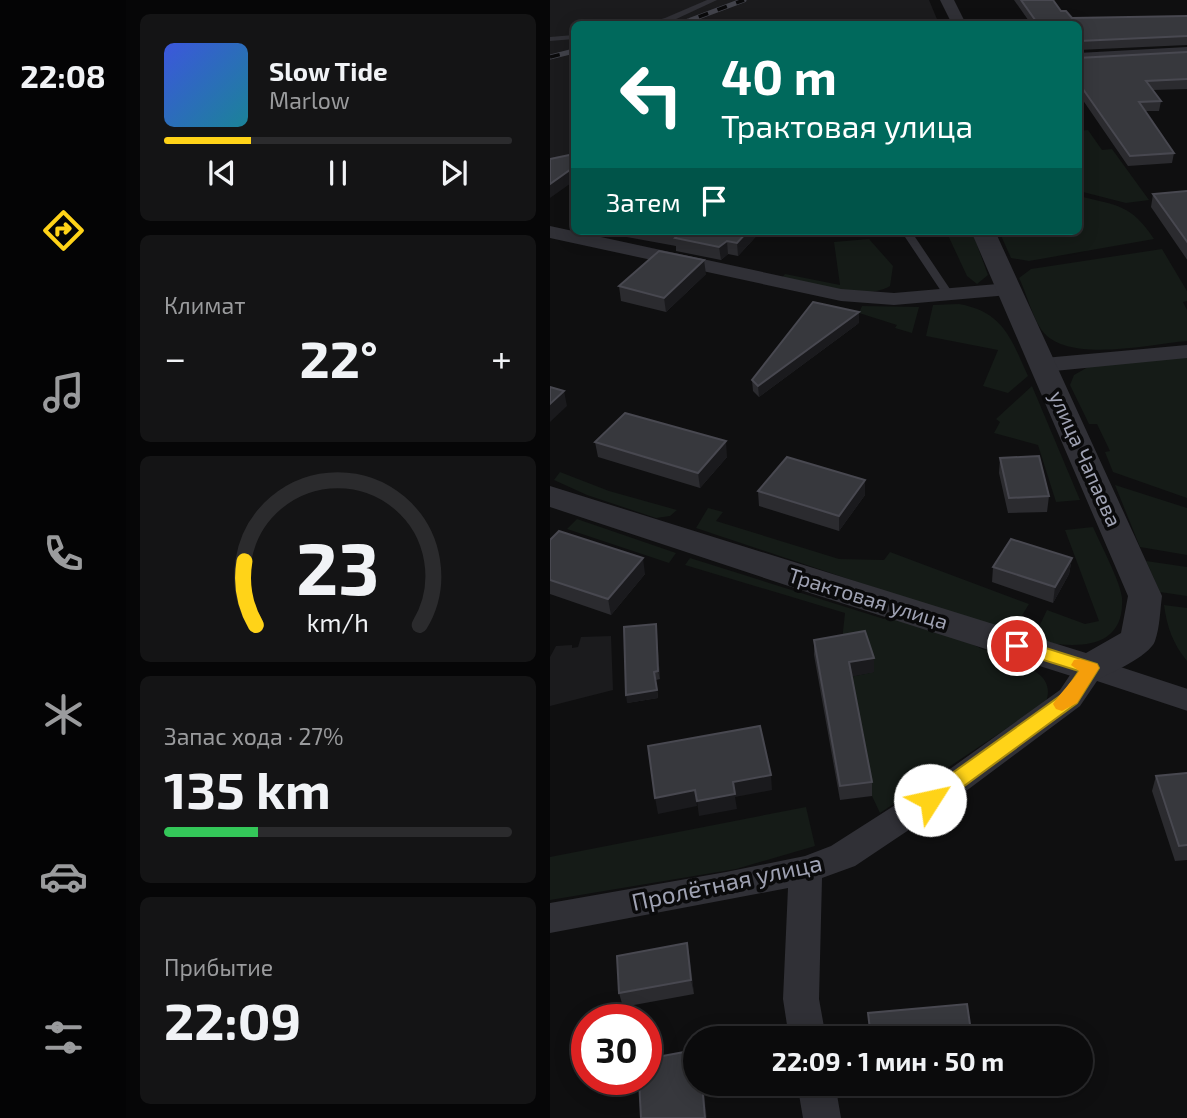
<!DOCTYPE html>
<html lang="ru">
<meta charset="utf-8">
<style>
:root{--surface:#0b0b0c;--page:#141415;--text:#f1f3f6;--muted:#9a9b9d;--line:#2b2b2d;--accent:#ffd318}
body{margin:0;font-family:"Exo 2",sans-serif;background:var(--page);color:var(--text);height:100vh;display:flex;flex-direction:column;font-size:26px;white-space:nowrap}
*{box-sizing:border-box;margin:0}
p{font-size:23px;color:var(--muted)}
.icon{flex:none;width:38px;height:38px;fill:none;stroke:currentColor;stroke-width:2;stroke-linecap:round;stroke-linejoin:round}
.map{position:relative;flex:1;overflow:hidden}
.panel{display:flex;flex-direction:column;gap:14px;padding:14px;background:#060607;width:424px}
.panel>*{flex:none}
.banner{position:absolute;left:21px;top:21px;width:511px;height:214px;border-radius:10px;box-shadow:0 4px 18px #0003,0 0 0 2px var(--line);background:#00695c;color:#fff;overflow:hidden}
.speed{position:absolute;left:21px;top:1004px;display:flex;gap:14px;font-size:35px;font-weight:700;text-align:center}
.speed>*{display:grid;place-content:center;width:91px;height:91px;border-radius:50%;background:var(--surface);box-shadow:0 4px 18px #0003,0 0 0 2px var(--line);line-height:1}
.speed .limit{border:10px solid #d22;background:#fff;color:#111}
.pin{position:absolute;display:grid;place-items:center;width:60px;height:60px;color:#fff;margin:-30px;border:4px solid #fff;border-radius:50%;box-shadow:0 2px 7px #0007}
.me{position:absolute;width:77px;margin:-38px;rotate:55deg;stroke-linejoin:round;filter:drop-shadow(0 0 5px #0008)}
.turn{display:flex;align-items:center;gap:24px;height:147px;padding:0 35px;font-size:32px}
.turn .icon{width:91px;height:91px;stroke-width:2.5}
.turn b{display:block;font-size:49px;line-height:60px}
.then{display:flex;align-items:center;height:66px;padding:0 35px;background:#0003;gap:14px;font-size:26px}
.big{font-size:52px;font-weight:700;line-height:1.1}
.panel .widget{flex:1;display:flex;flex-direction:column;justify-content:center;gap:10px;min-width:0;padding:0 24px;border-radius:10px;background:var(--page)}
.panel .dial{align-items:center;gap:0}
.dial svg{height:182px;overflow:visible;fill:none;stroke:var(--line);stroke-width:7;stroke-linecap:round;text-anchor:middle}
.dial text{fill:var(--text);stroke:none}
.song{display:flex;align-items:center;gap:21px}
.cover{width:84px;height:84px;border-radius:10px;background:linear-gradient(135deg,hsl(230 70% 55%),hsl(190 70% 35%))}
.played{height:7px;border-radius:4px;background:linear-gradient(90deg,var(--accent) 25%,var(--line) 25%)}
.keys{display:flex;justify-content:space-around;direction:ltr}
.heat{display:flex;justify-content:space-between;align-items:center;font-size:38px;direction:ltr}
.charge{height:10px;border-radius:5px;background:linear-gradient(90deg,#34c759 27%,var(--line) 0)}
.trip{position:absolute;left:133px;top:1026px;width:410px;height:70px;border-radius:35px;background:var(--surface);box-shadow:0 4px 18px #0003,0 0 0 2px var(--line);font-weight:700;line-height:70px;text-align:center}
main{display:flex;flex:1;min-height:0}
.dock{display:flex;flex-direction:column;width:126px;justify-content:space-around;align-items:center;background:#040405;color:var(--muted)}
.dock .icon{width:49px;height:49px}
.dock .selected{color:var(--accent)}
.dock b{font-size:32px;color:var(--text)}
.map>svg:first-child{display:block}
</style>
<main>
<nav class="dock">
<b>22:08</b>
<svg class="icon selected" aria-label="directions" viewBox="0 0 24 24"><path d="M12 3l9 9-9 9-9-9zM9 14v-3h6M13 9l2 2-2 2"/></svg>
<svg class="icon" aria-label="music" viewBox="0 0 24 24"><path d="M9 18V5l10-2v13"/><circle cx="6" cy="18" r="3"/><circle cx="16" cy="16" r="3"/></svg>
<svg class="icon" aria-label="phone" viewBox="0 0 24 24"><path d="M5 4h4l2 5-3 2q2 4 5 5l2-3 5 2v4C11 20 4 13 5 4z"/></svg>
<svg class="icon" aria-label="climate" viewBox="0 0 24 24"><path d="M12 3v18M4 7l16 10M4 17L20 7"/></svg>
<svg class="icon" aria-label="car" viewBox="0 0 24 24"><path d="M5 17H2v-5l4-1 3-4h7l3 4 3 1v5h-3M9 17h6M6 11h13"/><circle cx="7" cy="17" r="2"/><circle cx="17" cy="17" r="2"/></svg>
<svg class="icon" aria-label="filters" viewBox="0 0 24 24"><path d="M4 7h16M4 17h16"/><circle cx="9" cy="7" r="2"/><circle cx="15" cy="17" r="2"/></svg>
</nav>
<section class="panel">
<div class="widget">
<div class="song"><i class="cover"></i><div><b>Slow Tide</b><p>Marlow</p></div></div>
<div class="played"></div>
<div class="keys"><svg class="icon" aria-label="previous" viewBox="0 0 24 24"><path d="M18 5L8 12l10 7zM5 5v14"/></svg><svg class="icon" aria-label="pause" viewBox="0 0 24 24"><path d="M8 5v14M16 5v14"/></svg><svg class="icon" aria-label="next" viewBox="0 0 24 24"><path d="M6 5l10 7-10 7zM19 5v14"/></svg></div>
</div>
<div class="widget"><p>Климат</p>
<div class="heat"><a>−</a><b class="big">22°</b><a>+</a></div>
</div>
<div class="widget dial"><svg viewBox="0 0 100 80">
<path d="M14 69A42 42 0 1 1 86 69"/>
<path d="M14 69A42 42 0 0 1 9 41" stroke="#ffd318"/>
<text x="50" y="56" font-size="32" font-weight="700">23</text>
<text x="50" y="72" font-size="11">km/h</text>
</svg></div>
<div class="widget"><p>Запас хода · 27%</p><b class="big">135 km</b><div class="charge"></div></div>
<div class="widget"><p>Прибытие</p><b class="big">22:09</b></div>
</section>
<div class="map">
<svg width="638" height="1118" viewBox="0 0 638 1118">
<rect width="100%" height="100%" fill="#0f0f10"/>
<path fill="#1b1b1d" d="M0,0H379L389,24H24V154L0,160Z
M61,636L63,690L0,706V657L6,646L22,645V648L28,647L31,637Z"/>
<path fill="#151b17" d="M538,130L552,150L562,149L599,200L576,203L529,191V131Z
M529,196C568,206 581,204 604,239L479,261L461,258L449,231H528Z
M396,231H422L438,275L427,284L417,276Z
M319,239L343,266L340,286C317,301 259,284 231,279L235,274L290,285L284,242Z
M612,249L637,291V301L633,302L637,310V341C601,344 521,363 494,333C483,320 477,294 469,278L481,269Z
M409,304C454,312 461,339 478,376L458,393L433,386L448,350L376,336L383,305Z
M312,306L369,307L362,333L345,328L347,325L309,313Z
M637,355V498L563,472L555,452L560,451L547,424H539L520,385L524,375L538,367Z
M482,386L530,500L506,502L488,445L444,433L450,422L446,419Z
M10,472L59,491L127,510L120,516L106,518L37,495L4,480Z
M565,485L637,508V555L590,547Z
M158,508L173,512L166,521L289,559L334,560L340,552L479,604L465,627L451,630L146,528Z
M27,519L126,553L119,563L17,529Z
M543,527C550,543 571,583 572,598C575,650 527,648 492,642L487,631L497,610L535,624L549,621L515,530Z
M140,558L334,619L337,617L408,637L434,650L442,648L447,654L466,660L467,664C486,670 504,679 496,702L330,813L322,796L300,677L324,672L291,650L295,613L135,565Z
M596,561L637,567V596L610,592Z
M614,605L637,608V661C623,644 617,627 614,605Z
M256,807L265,846L186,869L0,900V857Z"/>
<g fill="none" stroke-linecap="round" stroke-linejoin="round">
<path fill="#303036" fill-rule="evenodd" d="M157,0H167L124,20L135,24L117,22L94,24L115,18Z
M24,35V39L0,41V37Z
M351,231H361L404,295L403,297H395Z"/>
<path fill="#303036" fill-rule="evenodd" d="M390,0H404L416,24H402Z
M0,226L291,289L344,293L459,283L466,285L469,289L466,293L459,295L344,305L291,301L0,238Z
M638,345V358L494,372L486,370L483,365L486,360L494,358Z
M540,657L638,689V711L547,681L530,706L408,797L305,866L272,878L269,999L276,1038H239L233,999L238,888L0,933V903L176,872L255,856L281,846L386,779L510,690L530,660Z
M247,1083H285L291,1118H253Z"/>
<path fill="#303036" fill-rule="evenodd" d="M638,47V59L528,65V53Z
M421,231H445L612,596C610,610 610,627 605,641C600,656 555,677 540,682L266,595L0,507V486L536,653L571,633L578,596Z"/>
<defs>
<path id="rail" d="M130,24L194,0
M0,57L24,51"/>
</defs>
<use href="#rail" stroke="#42434b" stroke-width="5"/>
<use href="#rail" stroke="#0a0a0b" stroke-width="3.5" stroke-dasharray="10" stroke-linecap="butt"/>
</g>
<path fill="#2b2b2f" d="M464,0H503L511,11L522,18L638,16V45L528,50V24H481Z
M638,52V89L603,90L611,101L609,111H595L624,153L622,163L578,166L528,93V58Z
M638,191V261L601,207L603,194Z
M44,231H211L188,256L178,254L171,260L126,251V246Z
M156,274L116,312L71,301L69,286Z
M309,323L209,397L203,391L202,380Z
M45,442L177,457L150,488L48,457Z
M450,458L499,496L497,512L458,513L449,473Z
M208,491L315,495L289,531L209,506Z
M0,540L95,574L61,615L0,594Z
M522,558L519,574L503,603L442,582L443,567Z
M106,624L110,679L106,680L108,698L77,703Z
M264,640L324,672L302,676L322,782V796L290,800L264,655Z
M638,773V860L625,861L602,791L606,776Z
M137,943L144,994L73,1007L69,993Z"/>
<path fill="#1a1a1d" d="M24,167V181L0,198V184Z
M198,231H211L188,256L187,243Z
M177,241L178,254L171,260L169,247Z
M154,260L156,274L116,312L114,298Z
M309,312V323L209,397L208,386Z
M14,391L17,406L0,422V404Z
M176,441L177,457L150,488L148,473Z
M315,480V495L289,531V516Z
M93,558L95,574L61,615L58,599Z
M522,558L519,574L503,603L505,587Z
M106,624L107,632L110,679L108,671Z
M324,658V672L300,677L299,662Z
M104,672L108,698L77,703L76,695Z
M221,775L222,790L185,797L187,809L149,816L147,801L183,782Z
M145,790L147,806L108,814L105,798Z
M137,943L140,958L144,994L141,980Z
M152,1083H153L157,1118H155Z"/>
<path fill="#37383d" stroke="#484850" stroke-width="2" d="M471,0H503L511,11H516L522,18L638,16V36L529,41L528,43V24H488Z
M638,52V79L596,81L611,101L589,102L624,153L580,156L528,82V58Z
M24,154V167L0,184V159Z
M638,191V243L603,194Z
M111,231H198L187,243L177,241L169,247L125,238L129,234Z
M109,251L154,260L114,298L69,286Z
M263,302L309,312L208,386L202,380Z
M0,387L14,391L0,404Z
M75,413L176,441L148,473L45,442Z
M489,456L499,496L459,498L450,458Z
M237,457L315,480L289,516L208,491Z
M9,531L93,558L58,599L0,580V540Z
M461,539L522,558L505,587L443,567Z
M106,624L108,671L104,672L107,690L76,695L74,627Z
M315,631L324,658L299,662L322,782L290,786L264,640Z
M210,726L221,775L183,782L185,794L147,801L145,790L105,798L98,746Z
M638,773V845L629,846L606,776Z
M137,943L141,980L69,993L67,956Z
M417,1004L422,1038H321L318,1013Z
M145,1050V1083H152L155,1118H91L89,1080H96V1059Z"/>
<path fill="#ffd318" stroke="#a68910" stroke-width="2" d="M467,639L547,664L549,668L527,703L387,806L380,808L373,806L370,800L373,794L514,693L529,671L461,650L459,646Z"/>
<path fill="#f59e0b" d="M530,659L547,664L549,668L527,703L512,711L506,709L503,704C510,693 521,683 529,671L521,665L524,660Z"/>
<g text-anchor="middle" stroke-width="7" stroke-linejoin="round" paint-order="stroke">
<g font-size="21" fill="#9fa2b3" stroke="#0a0a0b">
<text transform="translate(535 459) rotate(66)" y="7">улица Чапаева</text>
<text transform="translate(318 599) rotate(17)" y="7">Трактовая улица</text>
</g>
<g font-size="24" fill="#9fa2b3" stroke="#0a0a0b">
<text transform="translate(177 883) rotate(-12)" y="8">Пролётная улица</text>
</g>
</g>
</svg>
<div class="speed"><div class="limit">30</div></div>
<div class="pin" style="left:467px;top:646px;background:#d93025"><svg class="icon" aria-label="arrive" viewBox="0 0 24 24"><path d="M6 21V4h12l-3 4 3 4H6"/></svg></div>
<svg class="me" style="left:380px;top:800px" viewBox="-20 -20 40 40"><circle r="19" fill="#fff"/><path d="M0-13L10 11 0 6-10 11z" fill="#ffd318"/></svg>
<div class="trip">22:09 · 1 мин · 50 m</div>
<div class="banner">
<div class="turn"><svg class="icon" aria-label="left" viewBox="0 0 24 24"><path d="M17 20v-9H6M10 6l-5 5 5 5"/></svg><div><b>40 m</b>Трактовая улица</div></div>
<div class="then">Затем<svg class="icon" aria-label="arrive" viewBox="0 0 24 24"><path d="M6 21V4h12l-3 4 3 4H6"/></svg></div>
</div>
</div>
</main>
